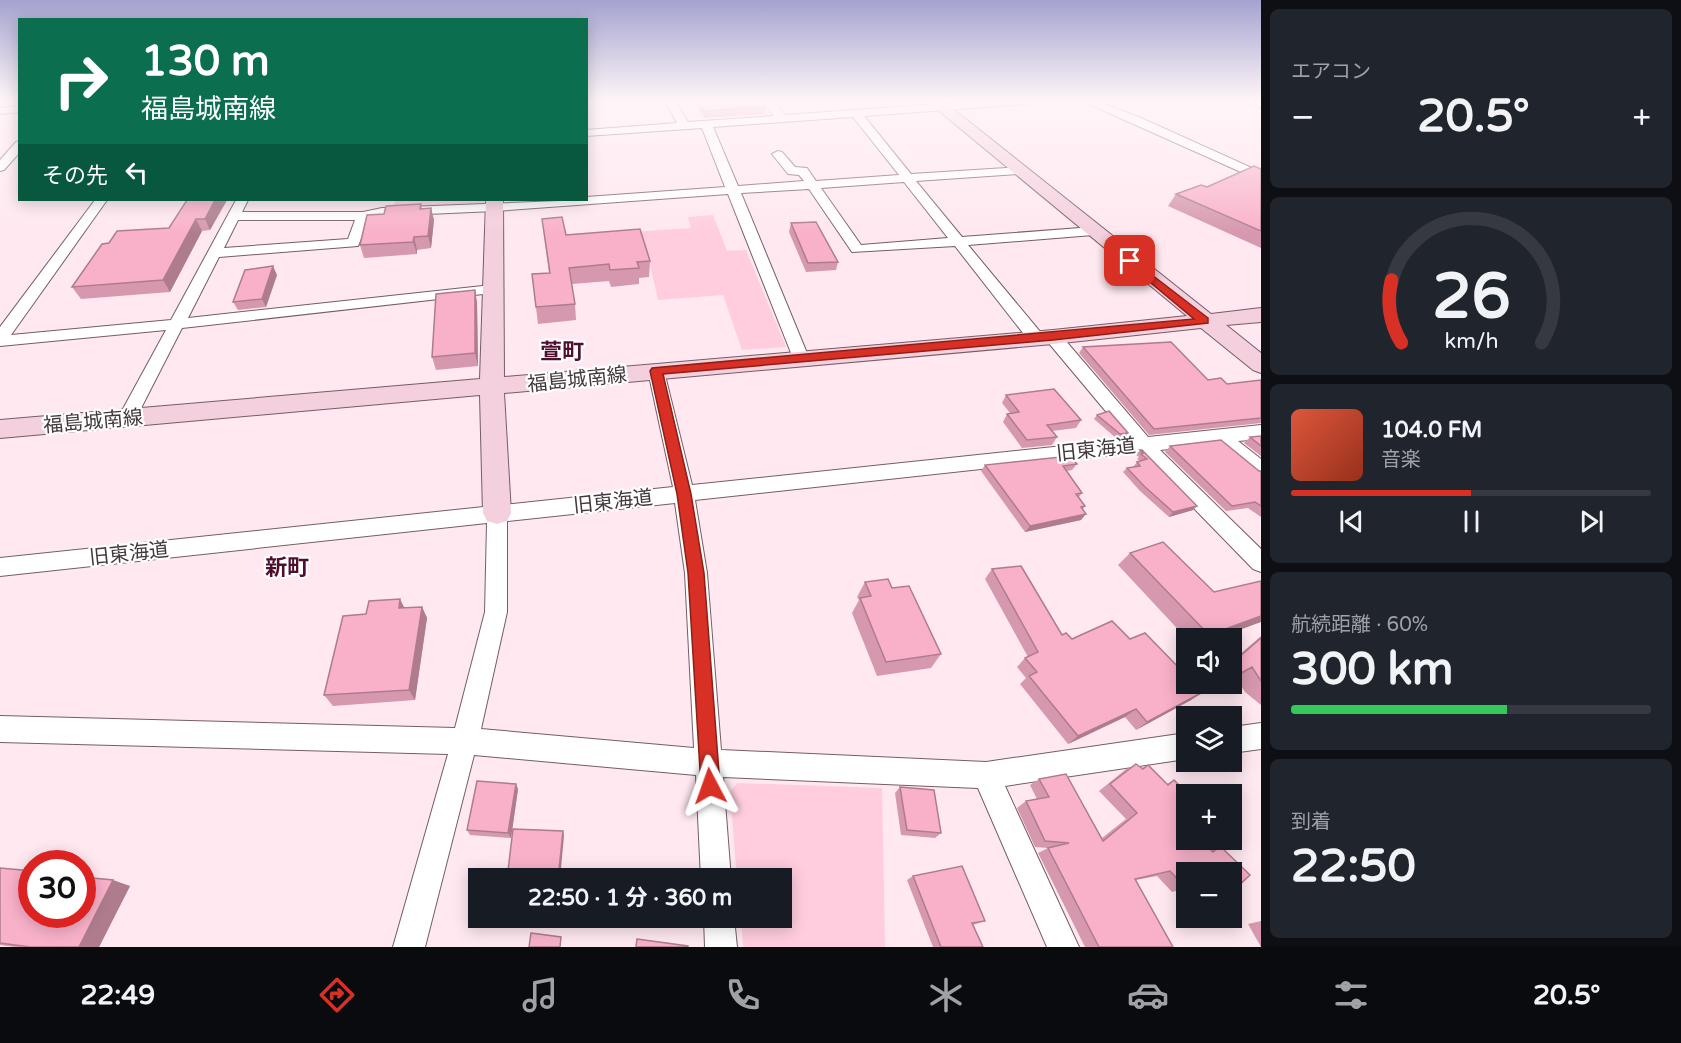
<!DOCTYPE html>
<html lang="ja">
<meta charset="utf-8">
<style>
:root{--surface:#171b24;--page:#20242c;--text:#f1f3f6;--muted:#9ea1a6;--line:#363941;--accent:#d93025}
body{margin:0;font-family:"Varela Round","Noto Sans JP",sans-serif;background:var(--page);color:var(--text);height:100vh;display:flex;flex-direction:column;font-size:22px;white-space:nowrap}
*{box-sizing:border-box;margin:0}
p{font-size:20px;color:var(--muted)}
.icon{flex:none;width:33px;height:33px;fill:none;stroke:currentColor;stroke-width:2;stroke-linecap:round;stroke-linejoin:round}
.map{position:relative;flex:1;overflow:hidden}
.panel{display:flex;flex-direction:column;gap:9px;padding:9px;background:#0d0f14;width:420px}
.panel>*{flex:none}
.banner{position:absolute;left:18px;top:18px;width:570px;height:183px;border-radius:0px;box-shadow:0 3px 15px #0003;background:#0b6e4f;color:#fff;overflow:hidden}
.controls{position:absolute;left:1176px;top:628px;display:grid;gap:12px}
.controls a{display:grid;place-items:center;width:66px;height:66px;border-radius:0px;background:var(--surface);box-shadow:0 3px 15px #0003;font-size:30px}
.speed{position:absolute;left:18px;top:850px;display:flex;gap:12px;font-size:30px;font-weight:700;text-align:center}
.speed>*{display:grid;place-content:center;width:78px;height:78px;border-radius:50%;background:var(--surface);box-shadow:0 3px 15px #0003;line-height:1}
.speed .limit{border:9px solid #d22;background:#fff;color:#111}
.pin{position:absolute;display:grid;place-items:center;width:51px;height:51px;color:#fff;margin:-26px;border-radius:12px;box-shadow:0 3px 9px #0006}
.me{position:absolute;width:66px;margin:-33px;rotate:356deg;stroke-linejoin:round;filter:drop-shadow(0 0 4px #0008)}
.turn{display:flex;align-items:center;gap:21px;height:126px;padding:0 24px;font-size:27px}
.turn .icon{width:78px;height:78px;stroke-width:2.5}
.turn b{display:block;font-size:42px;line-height:51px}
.then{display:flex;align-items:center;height:57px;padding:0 24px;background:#0003;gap:12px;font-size:22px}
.big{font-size:45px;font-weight:700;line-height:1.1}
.panel .tile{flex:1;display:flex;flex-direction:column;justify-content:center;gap:9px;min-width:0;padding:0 21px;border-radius:9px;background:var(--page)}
.panel .dial{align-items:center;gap:0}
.dial svg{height:156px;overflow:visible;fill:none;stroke:var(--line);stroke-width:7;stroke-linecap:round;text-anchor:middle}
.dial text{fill:var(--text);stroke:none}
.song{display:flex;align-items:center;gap:18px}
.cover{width:72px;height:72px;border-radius:9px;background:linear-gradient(135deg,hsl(10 70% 55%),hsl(10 70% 35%))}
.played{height:6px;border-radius:3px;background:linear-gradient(90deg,var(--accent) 50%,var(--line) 50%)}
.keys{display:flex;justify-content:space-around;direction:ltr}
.heat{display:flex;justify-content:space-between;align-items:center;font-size:33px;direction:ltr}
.charge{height:9px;border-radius:4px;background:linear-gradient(90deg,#34c759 60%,var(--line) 0)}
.trip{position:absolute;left:468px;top:868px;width:324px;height:60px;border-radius:0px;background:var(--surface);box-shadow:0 3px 15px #0003;font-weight:700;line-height:60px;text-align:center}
.menu{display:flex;height:96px;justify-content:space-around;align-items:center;background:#090b0e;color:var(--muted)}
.menu .icon{width:42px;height:42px}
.menu .active{color:var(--accent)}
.menu b{font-size:27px;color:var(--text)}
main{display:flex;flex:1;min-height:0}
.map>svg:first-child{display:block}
</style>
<main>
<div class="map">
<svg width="1261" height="947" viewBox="0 0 1261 947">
<rect width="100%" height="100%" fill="#ffe8f0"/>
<path fill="#ffcdde" d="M396,200H484L485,202L479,204L392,207Z
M713,215L727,251L746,250L786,347L742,350L723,295L658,300L645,242L603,245L601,234L691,228L688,217Z
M737,783L882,788L885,947H743L741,918H782V879H737L730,792Z"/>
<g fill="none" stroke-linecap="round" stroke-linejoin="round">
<defs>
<path id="street" d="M665,101H675L688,122L774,116L763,101H774L785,115L980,101H1033L1028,104L864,116L911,174L1023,167V173L1019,174L916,181L962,237L1093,227L1100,231L1093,235L968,245L1042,334L1044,338L1036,343L1030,342L955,246L852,252L809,189L741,193L809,358L807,362H795L793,358L728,194L495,211L382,216L369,219L358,246L219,257L188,318L492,285L499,289L492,293L182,328L136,418L133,422L127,424L121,422L118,418L166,330L0,346V327L95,200H107L11,335L171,320L236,200H248L242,212H363L382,208L586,200V197L725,187L702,128L586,136V130L677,123ZM853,117L899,175L816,181L807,168L795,167L782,152L778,151L772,154L788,174L799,175L804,181L738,186L713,127ZM904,182L948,238L861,245L821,188ZM238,220H355L348,239L224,248Z
M1082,101H1097L1141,118L1261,172V181Z
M1248,101H1261V108Z
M20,106V112L0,114V108Z
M20,141V152L4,170L0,171V160L16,142Z
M1053,332L1059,333L1148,437L1261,425V439L1238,441L1261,459V477L1254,475L1216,444L1160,450L1261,549V572L1253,569L1139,452L695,500L707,573L721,750L986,762L1186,733V759L1005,786L1079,947H1047L978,788L723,777L731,879H701L696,775L474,755L425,947H393L448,754L0,742V716L455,728L485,612L487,523L0,576V558L673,487L648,371L650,367H662L664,371L692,485L1129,439L1047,341L1045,337ZM675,503L685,573L694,748L481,729L507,612V521Z
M1261,723V749L1232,753V727Z
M704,918H734L737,947H705Z"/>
<path id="secondary" d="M927,101H943L1211,314L1261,308V322L1226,325L1261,353V373L1253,370L1201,328L1053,344L504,393L511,513L507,521L497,524L487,521L483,513L480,395L0,438V420L480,379L486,200H503L504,377L1053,330L1187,316Z"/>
</defs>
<use href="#street" stroke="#755d65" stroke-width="2"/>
<use href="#secondary" stroke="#755d65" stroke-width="2"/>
<use href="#street" fill="#fff" fill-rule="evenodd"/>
<use href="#secondary" fill="#f4cfde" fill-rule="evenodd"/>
</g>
<path fill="#d698ae" d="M693,101H761L765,107L764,114L704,118Z
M835,101H867V102L838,104Z
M1261,169V248L1168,206L1176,194L1207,187Z
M187,200H227L210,230L202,231L170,292L81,299L72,287L169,228Z
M421,204L422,209L431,208L434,220L431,248L417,250V254L364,258L360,245L384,214Z
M542,219L566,235L650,261L649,277L639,278V284L611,287L609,281L572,284L575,304L576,320L538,324L532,274L549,273Z
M791,223L838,262L836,270L806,272L789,232Z
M277,275L266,307L238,310L233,302Z
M475,290L477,303L478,366L436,370L432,357Z
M1083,347L1208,380L1227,384L1261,380V423L1149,435L1079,353Z
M1006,395L1081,420L1076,428L1052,431L1057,437L1052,445L1022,448L1003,422L1007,414L1010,413L1002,403Z
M1097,415L1128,433L1125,437L1116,438L1094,419Z
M1261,436V456L1244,443L1250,437Z
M1170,446L1261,471V517L1248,508L1226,511L1165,452Z
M1140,450H1142L1193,510L1169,517L1140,491L1123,472L1127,468L1133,467L1137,462L1140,461L1137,459L1139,457L1136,455Z
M1077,464L1072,470L1067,471L1082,493L1079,497L1085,506L1083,509L1081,520L1025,532L981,471L985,465Z
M1130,553L1214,592L1215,639H1187L1118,565Z
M992,569L1062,635L1072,639H1130L1200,688L1204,684H1224L1204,694L1202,692L1191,700L1136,730L1125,717L1068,744L1020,684L1026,678L1017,667L1025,658L1028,657L985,579Z
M865,582L892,588L941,654L931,668L877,676L852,613L859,600L857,597Z
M422,607L427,618L415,700L333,706L324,695L366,614L404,608Z
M1261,636V705L1245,692L1236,678L1232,680V661Z
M1136,764L1142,768L1148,765L1167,784L1174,780L1189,795H1186V806L1182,811L1186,816V840H1201L1210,850L1220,846L1250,875L1234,890L1232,891V873H1186V892L1183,889L1172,892L1157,876L1136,880L1173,947H1085L1038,853L1048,848L1035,847L1017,808L1026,801L1037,799L1030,785L1039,779L1066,774L1102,838L1126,819L1099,791L1125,770Z
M900,787L941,833L935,838L901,835L895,793Z
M518,789L511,838L470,835L467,830Z
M0,868L130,886L99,947H15L0,945Z
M913,876L985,921L973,925L983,947H933L907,880Z
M1261,921V947L1248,924Z"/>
<path fill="#ae7c8d" d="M215,200H227L210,230L205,219Z
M431,208L434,220L431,248L428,236Z
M196,219L202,231L170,292L163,280Z
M414,237L417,250V254L413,242Z
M273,266L277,275L266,307L262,299Z
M475,290L477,303L478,366L475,353Z
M1197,506L1193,510L1169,517L1173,512Z
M1086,514L1081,520L1025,532L1030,526Z
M400,599L406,611L399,608Z
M422,607L427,618L415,700L409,690Z
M1261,616V622L1215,639H1204L1209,635Z
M1252,667L1236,678L1232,680V678Z
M1220,684H1224L1204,694Z
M1203,692L1191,700L1136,730L1147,722Z
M1136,709L1125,717L1068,744L1078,736Z
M516,784L518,789L511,838L508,833Z
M563,831L564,836L560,879H558Z
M113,880L130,886L99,947H79Z"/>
<path fill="#f9b1ca" stroke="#ae7c8d" stroke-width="1.5" d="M698,101H761L765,107L704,111Z
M1254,166L1261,169V231L1176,194L1201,185L1207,187Z
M187,200H215L205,219H196L163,280L72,287L102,244L109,243L117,231L169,228Z
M421,204L420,209L431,208L428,236L414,237L413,242L360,245L367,215L384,214L386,206Z
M562,217L566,235L640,229L650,261L637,262L639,268L610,270L609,264L569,268L575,304L536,307L532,274L550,273L542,219Z
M816,222L838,262L808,263L791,223Z
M273,266L262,299L233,302L245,270Z
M475,290V353L432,357L436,294Z
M1171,342L1208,380L1221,378L1227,384L1261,380V418L1154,429L1083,347Z
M1054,389L1081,420L1047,425L1057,437L1027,440L1007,414L1019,412L1006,395Z
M1109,411L1128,433L1120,434L1097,415Z
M1261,436V446L1250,437Z
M1221,440L1259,471H1261V506L1255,502L1232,506L1170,446Z
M1140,450H1142L1197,506L1173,512L1144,486L1127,468L1140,466L1137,462L1147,459L1141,454L1143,453Z
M1070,456L1077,464L1063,466L1082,493L1076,494L1085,506L1081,507L1086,514L1030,526L985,465Z
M1163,542L1214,592L1261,581V616L1209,635L1130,553Z
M1021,566L1062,635L1066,633L1072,639L1112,621L1130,639L1145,633L1186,675V684H1196L1203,692L1147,722L1136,709L1078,736L1029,676L1037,672L1025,658L1038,652L992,569Z
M888,579L892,588L909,586L941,654L886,662L860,598L871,596L865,582Z
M400,599L399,608L422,607L409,690L324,695L343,616L366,614L369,601Z
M1261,638V681L1252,667L1232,678V663Z
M1136,764L1143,769L1148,765L1168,785L1174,780L1189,795H1186V806L1182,811L1186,816V840H1201L1213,852L1220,846L1250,875L1234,890L1232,888V873H1186V888L1170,871L1135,879L1173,947H1099L1048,848L1069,843L1045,841L1026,801L1049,797L1039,779L1066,774L1103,841L1137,813L1110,784Z
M477,781L516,784L508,833L467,830Z
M900,787L934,790L941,833L907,830Z
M513,829L563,831L558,879H507Z
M962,866L985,921L972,923L983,947H941L913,876Z
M0,868L32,871V915H82V877L113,880L79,947H30L0,943Z
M531,933L561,937L560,947H529Z
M637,939L688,946V947H636Z"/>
<linearGradient id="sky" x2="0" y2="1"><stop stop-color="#a4a3cf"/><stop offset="0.43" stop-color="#fff5f8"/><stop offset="1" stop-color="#fff5f8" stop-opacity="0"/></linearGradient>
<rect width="1261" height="234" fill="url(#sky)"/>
<path fill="#d93025" stroke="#8d1f18" stroke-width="1.5" d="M1130,258L1208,318V323L1053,340L663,374L691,494L704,573L720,786L717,793L710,796L704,793L701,786L688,573L677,494L650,371L652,368L1194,319L1127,263L1125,261Z"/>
<g text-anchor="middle" stroke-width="4.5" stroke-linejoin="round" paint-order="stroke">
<g font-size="20" fill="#43383c" stroke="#fff">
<text transform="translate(577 379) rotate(-6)" y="7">福島城南線</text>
<text transform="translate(93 421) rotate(-5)" y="7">福島城南線</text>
<text transform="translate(1096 449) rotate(-6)" y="7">旧東海道</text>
<text transform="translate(613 501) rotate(-6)" y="7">旧東海道</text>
<text transform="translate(129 553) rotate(-6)" y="7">旧東海道</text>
</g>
<g font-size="22" font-weight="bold" fill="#4f0e2d" stroke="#fff">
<text x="562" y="359">萱町</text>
<text x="287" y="575">新町</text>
</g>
</g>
</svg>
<div class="controls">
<a><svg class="icon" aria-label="sound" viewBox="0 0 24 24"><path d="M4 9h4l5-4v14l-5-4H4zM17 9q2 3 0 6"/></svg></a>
<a><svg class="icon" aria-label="layers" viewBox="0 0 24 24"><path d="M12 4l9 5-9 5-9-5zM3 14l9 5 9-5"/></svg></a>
<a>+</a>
<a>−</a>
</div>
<div class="speed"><div class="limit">30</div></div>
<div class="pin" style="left:1130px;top:261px;background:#d93025"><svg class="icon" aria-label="arrive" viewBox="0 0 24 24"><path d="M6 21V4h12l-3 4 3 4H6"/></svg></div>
<svg class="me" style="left:710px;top:786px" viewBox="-20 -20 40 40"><path d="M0-17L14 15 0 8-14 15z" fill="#d93025" stroke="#fff" stroke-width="4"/></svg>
<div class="trip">22:50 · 1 分 · 360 m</div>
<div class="banner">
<div class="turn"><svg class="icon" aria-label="right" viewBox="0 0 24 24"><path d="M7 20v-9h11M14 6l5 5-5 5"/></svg><div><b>130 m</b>福島城南線</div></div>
<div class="then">その先<svg class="icon" aria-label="left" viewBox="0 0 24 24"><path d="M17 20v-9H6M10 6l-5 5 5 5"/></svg></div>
</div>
</div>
<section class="panel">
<div class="tile"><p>エアコン</p>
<div class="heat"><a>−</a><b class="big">20.5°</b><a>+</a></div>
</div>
<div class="tile dial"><svg viewBox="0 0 100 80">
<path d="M14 69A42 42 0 1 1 86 69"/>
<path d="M14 69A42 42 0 0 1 9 37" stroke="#d93025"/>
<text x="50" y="56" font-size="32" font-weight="700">26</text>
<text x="50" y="72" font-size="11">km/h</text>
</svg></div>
<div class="tile">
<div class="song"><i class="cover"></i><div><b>104.0 FM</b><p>音楽</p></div></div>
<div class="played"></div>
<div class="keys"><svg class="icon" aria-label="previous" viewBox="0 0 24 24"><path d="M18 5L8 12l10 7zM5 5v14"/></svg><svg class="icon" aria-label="pause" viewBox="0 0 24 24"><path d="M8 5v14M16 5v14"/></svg><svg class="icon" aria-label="next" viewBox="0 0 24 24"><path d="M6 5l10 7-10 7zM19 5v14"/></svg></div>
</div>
<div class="tile"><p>航続距離 · 60%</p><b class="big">300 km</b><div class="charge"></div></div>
<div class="tile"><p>到着</p><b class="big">22:50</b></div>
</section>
</main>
<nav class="menu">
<b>22:49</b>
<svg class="icon active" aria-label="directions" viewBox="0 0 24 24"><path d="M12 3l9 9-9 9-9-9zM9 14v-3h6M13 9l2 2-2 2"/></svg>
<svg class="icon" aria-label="music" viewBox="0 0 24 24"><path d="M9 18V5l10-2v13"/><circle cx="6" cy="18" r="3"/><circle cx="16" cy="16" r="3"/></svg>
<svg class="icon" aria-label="phone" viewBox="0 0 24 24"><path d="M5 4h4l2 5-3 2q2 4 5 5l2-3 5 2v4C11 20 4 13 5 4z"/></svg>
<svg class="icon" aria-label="climate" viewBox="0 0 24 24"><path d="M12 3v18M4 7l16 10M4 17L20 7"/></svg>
<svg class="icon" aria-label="car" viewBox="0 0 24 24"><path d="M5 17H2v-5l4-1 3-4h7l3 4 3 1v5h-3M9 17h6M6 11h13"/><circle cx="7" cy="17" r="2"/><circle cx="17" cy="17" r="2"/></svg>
<svg class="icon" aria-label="filters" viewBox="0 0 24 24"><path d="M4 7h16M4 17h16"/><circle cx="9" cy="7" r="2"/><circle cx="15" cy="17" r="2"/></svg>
<b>20.5°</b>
</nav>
